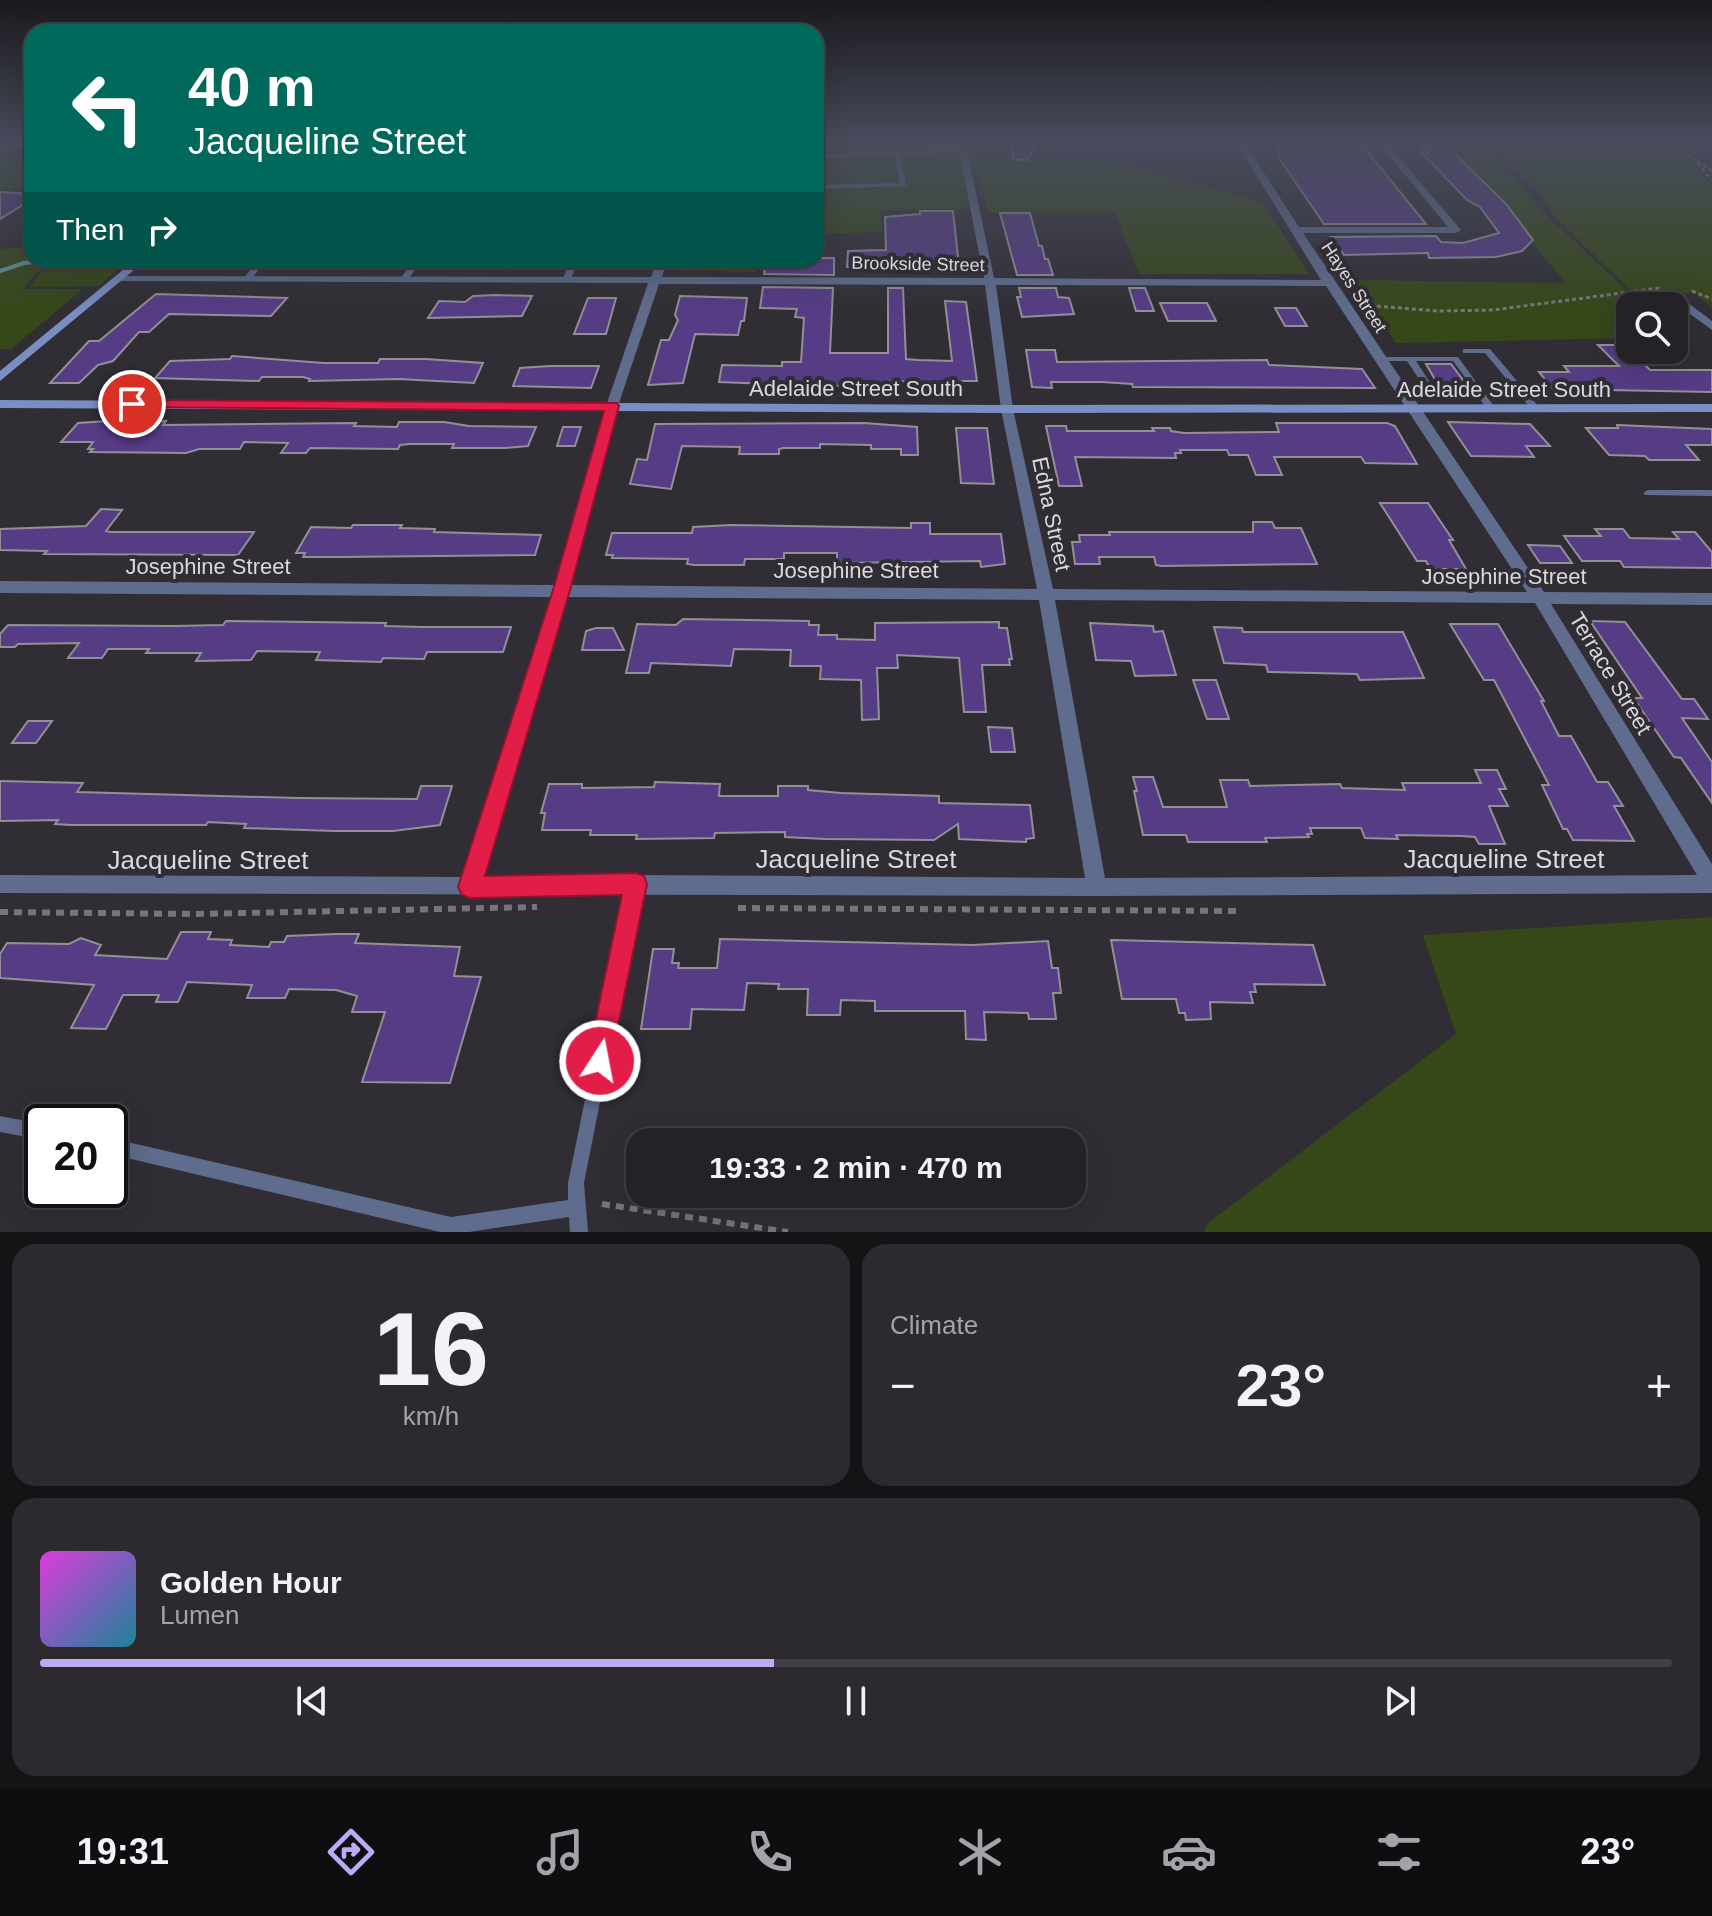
<!DOCTYPE html>
<meta charset="utf-8">
<style>
:root{--surface:#242227;--page:#2c2a2f;--text:#f1f3f6;--muted:#a3a4a7;--line:#413f44;--accent:#bcaaf6}
body{margin:0;font-family:Arial,sans-serif;background:var(--page);color:var(--text);height:100vh;display:flex;flex-direction:column;font-size:30px;white-space:nowrap}
*{box-sizing:border-box;margin:0}
p{font-size:26px;color:var(--muted)}
.icon{flex:none;width:44px;height:44px;fill:none;stroke:currentColor;stroke-width:2;stroke-linecap:round;stroke-linejoin:round}
.map{position:relative;height:1232px;overflow:hidden}
.sheet{display:flex;flex-direction:column;gap:12px;padding:12px;background:#141315;flex:1}
.sheet>*{flex:none}
.top-card{position:absolute;left:24px;top:24px;width:800px;height:244px;border-radius:24px;box-shadow:0 8px 32px #0002,0 0 0 2px var(--line);background:#00695c;color:#fff;overflow:hidden}
.buttons{position:absolute;left:1616px;top:292px;display:grid;gap:16px}
.buttons a{display:grid;place-items:center;width:72px;height:72px;border-radius:16px;background:var(--surface);box-shadow:0 8px 32px #0002,0 0 0 2px var(--line);font-size:40px}
.speed{position:absolute;left:24px;top:1104px;display:flex;gap:16px;font-size:40px;font-weight:700;text-align:center}
.speed>*{display:grid;place-content:center;width:104px;height:104px;border-radius:50%;background:var(--surface);box-shadow:0 8px 32px #0002,0 0 0 2px var(--line);line-height:1}
.speed .limit{border:4px solid #111;border-radius:12px;background:#fff;color:#111}
.pin{position:absolute;display:grid;place-items:center;width:68px;height:68px;color:#fff;margin:-34px;border:4px solid #fff;border-radius:50%;box-shadow:0 2px 8px #0007}
.me{position:absolute;width:88px;margin:-44px;rotate:11deg;stroke-linejoin:round;filter:drop-shadow(0 0 6px #0008)}
.turn{display:flex;align-items:center;gap:28px;height:168px;padding:0 32px;font-size:36px}
.turn .icon{width:104px;height:104px;stroke-width:2.5}
.turn b{display:block;font-size:56px;line-height:68px}
.then{display:flex;align-items:center;height:76px;padding:0 32px;background:#0003;gap:16px;font-size:30px}
.big{font-size:60px;font-weight:600;line-height:1.1}
.sheet .card{flex:1;display:flex;flex-direction:column;justify-content:center;gap:12px;min-width:0;padding:0 28px;border-radius:24px;background:var(--page)}
.sheet .dial{align-items:center;gap:0}
.dial b{font-size:104px;line-height:1}
.song{display:flex;align-items:center;gap:24px}
.cover{width:96px;height:96px;border-radius:12px;background:linear-gradient(135deg,hsl(300 70% 55%),hsl(190 70% 35%))}
.played{height:8px;border-radius:4px;background:linear-gradient(90deg,var(--accent) 45%,var(--line) 45%)}
.keys{display:flex;justify-content:space-around;direction:ltr}
.heat{display:flex;justify-content:space-between;align-items:center;font-size:44px;direction:ltr}
.sheet .tiles{flex:1;display:grid;gap:12px;grid-template-columns:1fr 1fr}
.card:last-child{grid-column:span 2}
.trip{position:absolute;left:626px;top:1128px;width:460px;height:80px;border-radius:24px;background:var(--surface);box-shadow:0 8px 32px #0002,0 0 0 2px var(--line);font-weight:600;line-height:80px;text-align:center}
.tab-bar{display:flex;height:128px;justify-content:space-around;align-items:center;background:#0e0e10;color:var(--muted)}
.tab-bar .icon{width:56px;height:56px}
.tab-bar .selected{color:var(--accent)}
.tab-bar b{font-size:36px;color:var(--text)}
.map>svg:first-child{display:block}
</style>
<div class="map">
<svg width="1712" height="1232" viewBox="0 0 1712 1232">
<rect width="100%" height="100%" fill="#302e34"/>
<path fill="#364718" d="M816,142H970L972,154L1118,162L1262,202L1309,274H1139L1115,213H989L972,157L967,209L880,210L882,232L816,234Z
M1448,142H1482L1547,216L1644,306H1630V338L1396,343L1355,280L1566,283Z
M1486,142H1660L1692,162L1712,185V308L1695,293L1632,292L1553,215L1542,195Z
M32,146V190L0,188V161L15,159L0,160V151Z
M32,247V260H62L37,273L23,289H83L11,349H0V249Z
M65,260H128L99,286L29,287L41,273Z
M639,260H758L756,272L637,269Z
M1712,917V1232H1204L1208,1223L1456,1034L1423,935Z"/>
<g fill="none" stroke-linecap="round" stroke-linejoin="round">
<path stroke="#61939b" stroke-width="4" d="M0,271L24,263L56,260"/>
</g>
<path fill="#563b85" stroke="#919097" stroke-width="2" d="M1010,142H1036L1028,160H1014Z
M1446,145L1506,204L1533,240L1522,251L1496,257L1429,258L1428,253L1344,255L1331,237L1436,236L1441,242L1463,243L1499,233L1480,207L1467,200L1422,153H1428L1420,146Z
M1279,146H1363L1426,224H1324L1281,161L1276,148H1281Z
M0,192L32,194V199L0,219Z
M920,211H953L959,266L847,267L848,251L886,250L885,217L920,214Z
M1000,213H1030L1039,246H1042L1045,259H1048L1053,275H1017Z
M816,258H834V275L764,274L766,260Z
M763,287L833,288L830,353H888V288H903L906,359L918,360L952,361L945,301L966,302L977,381H952V386L932,385V382L887,381V385L829,386L719,382L722,365L782,366V362H801L804,318L795,317L797,309L760,308Z
M1019,288H1056L1058,297L1069,298L1074,314L1022,317L1017,297H1021Z
M1129,288H1145L1154,311H1136Z
M156,294L287,298L271,316L169,314L149,332H139L113,361L98,365L79,383H50L89,341H99Z
M473,296L496,295L532,296L522,316L428,318L439,301L465,302Z
M680,296L747,298L744,321H741L738,335L695,334L683,383L648,385L661,340H669L678,320L675,315Z
M588,298H616L606,334H574Z
M1160,303H1207L1216,321H1168Z
M1275,308H1296L1307,326H1285Z
M1598,345H1626L1650,370H1712V392L1553,389L1539,372H1569L1564,366H1619Z
M1026,350H1055L1057,362L1267,360L1269,365L1362,369L1375,388L1133,387L1132,384L1102,382H1051L1052,388L1032,387Z
M232,356L324,363H378L380,359H426L483,363L474,383L399,379L309,381L310,379L303,377H262L259,381L155,378L170,361L230,359Z
M1426,364H1451L1466,384L1437,383Z
M550,366H599L591,388L513,386L520,368Z
M122,420L166,421L163,425L356,423L354,426L397,427L399,422H444L469,426L536,427L528,446L505,448H452L454,444H410L400,445L398,449L310,448L306,453H281L288,443L244,442L240,449H199L186,453L90,452L93,449H88L93,442H61L78,423Z
M1448,422L1530,424L1550,446H1526L1534,457L1471,456Z
M864,423L917,427L918,455H901V449H871V445L820,444V448H783L779,449V454H739L740,447L682,446L671,489L630,484L637,459L647,460L655,424Z
M1276,423H1387L1395,426L1417,464L1365,463L1361,457H1274L1282,475H1256L1248,455H1229L1227,450H1180L1181,453H1175L1176,458L1075,457L1082,486H1059L1046,426H1066L1067,431H1154L1152,428H1170L1171,431L1184,433L1279,432Z
M1617,425L1712,429V445H1686L1699,460H1649L1645,456L1609,455L1586,428H1618Z
M563,427H581L575,446H557Z
M956,428H987L994,484L961,483Z
M1380,503H1428L1453,540H1449L1466,569H1430L1426,561H1417Z
M101,509L122,510L106,531L110,532H254L238,555L44,554L47,551L0,550V529L86,526Z
M1253,522H1272L1275,528H1301L1317,564L1162,566L1156,565L1154,557H1099L1100,564H1075L1072,542H1080L1079,535H1110L1109,532H1253Z
M911,523H930V534H1001L1005,564L981,567L980,561L837,563V553H784V559H745L744,565H694L687,564L688,559L612,558L613,555H606L612,533H692L693,527L731,525L911,528Z
M353,525H402L400,528L435,529L434,532L541,535L535,555L342,557H303L305,553H296L311,527L351,528Z
M1595,529H1623L1630,538L1679,539L1673,532H1695L1712,552V568L1624,567L1620,561H1582L1564,536H1601Z
M1528,545L1560,546L1572,563H1540Z
M683,619L809,621V625H819L818,635H837V639L875,640V623L999,622V628H1007L1012,659H1009L1010,665H982L986,712H964L959,658L897,655L898,668H877L879,719L862,720L861,680L820,679L821,666H790L791,650L734,649L731,666L651,663L649,673H626L637,624L676,625Z
M226,621L386,623L385,626L422,627H511L503,652H427L424,659L383,658L381,662L316,660L320,652L257,651L251,660L196,661L201,653H146L149,649H108L102,658H68L79,643L18,644L15,647H0V634L8,625L174,626L223,625Z
M1590,621L1625,622L1682,699H1694L1708,719L1682,718L1712,762V803L1681,758L1674,757L1647,718L1634,698H1642Z
M1090,623L1153,626L1154,632L1163,631L1176,675L1135,676L1131,661L1096,660Z
M1450,624H1498L1544,701H1541L1559,736H1571L1597,782H1608L1623,806H1614L1634,841L1573,840L1567,829H1563L1542,785H1549L1494,680H1484Z
M1214,627L1242,628L1243,632H1403L1424,678L1360,680L1357,674L1268,672L1266,665L1224,663Z
M596,628H613L624,650H582L586,631Z
M1193,680H1216L1229,719H1207Z
M28,721H52L36,743H12Z
M988,727L1012,728L1015,752H991Z
M1475,770H1497L1506,789H1499L1508,806H1489L1505,844H1479L1475,837L1461,836L1396,835L1398,839L1365,838L1361,828H1310L1312,834H1307L1309,837L1265,838L1267,842H1188L1186,835H1143L1134,791H1137L1133,777H1153L1163,807H1227L1220,780H1248L1250,786L1340,784L1342,788L1405,790L1402,783H1481Z
M0,781L83,783L77,792L297,798L417,799L421,786H452L440,825L393,831H334L244,828L246,824L208,822L206,825H71L55,824L58,820L0,821Z
M655,782L720,784L719,796H778V786H808V790L841,793L939,796V803L1030,805L1034,838L1026,839V842L959,839L958,824L934,840L826,839L785,837V832L715,833L714,838L636,839L637,835H590L591,830H542L545,813H541L549,784H582V788L654,787Z
M181,932H211L208,939L232,940L230,945L269,947L271,942H284L287,936L336,934H359L355,943L460,947L454,976L481,977L450,1083L362,1082L385,1012H352L357,996L336,990L289,989L285,998H247L252,985L187,982L178,1002H156L159,995H123L106,1029L71,1028L94,985L0,978V954L7,943L69,944L81,938L101,945L95,955L167,959Z
M720,939L973,945L1048,941L1052,968H1058L1061,993H1053L1056,1019H1029L1028,1013L984,1012L986,1040L966,1039L965,1011H875V1001L841,1000L840,1015H807L808,989H778L779,984L747,983L744,1010L692,1009L690,1029H641L653,949H674L672,963H679L678,968H717Z
M1111,940L1313,945L1325,985L1254,984L1256,992H1250L1253,1003L1210,1002L1211,1019L1186,1020L1185,1013H1179L1176,999H1122Z"/>
<g fill="none" stroke-linecap="round" stroke-linejoin="round">
<path stroke="#77757a" stroke-width="3" stroke-dasharray="4 3" stroke-linecap="butt" d="M1670,142L1691,157L1712,180
M1680,142L1688,153
M1697,161L1712,171
M1692,291L1712,299
M1363,305L1438,311L1493,310L1660,288"/>
<path stroke="#77757a" stroke-width="6" stroke-dasharray="8 6" stroke-linecap="butt" d="M738,908L1240,911
M0,912L195,914L537,907
M602,1204L788,1232"/>
<path fill="#5f6c8d" fill-rule="evenodd" d="M962,144L965,146V152L901,155L906,186L816,189V185L900,183L895,155L816,158V154L926,150L925,147L928,145ZM959,148L932,150L931,149Z
M258,260H266L251,280H245L244,278Z
M414,260H422L407,281H401L400,279Z
M570,260H578L571,279L567,281L563,279Z
M1463,349H1490L1539,407V411H1533L1485,353H1463Z
M1377,357H1458L1496,409L1495,411H1489L1475,393H1443L1425,388L1407,361H1377ZM1416,361H1453L1472,387H1443L1431,384Z
M1648,490H1712V496L1645,495L1643,493Z
M636,878L641,879L643,884L584,1183L588,1232H570L569,1217L469,1232H440L110,1154V1138L451,1217L568,1200V1183L629,884L631,879Z
M0,1116L42,1124V1140L0,1132Z"/>
<path fill="#5f6c8d" fill-rule="evenodd" d="M1091,142H1106L1084,149L1080,146Z
M1236,142H1244L1299,227H1448L1378,142H1386L1461,230L1456,233H1303L1544,592L1712,593V605L1551,604L1712,864V893L1097,896L0,893V875L463,877L551,597L0,593V581L555,585L606,406L648,283L122,281L118,280V276L651,277L657,260H667L662,277L984,278L959,151L963,148L967,151L994,278L1321,280ZM659,284L985,285L1001,409L1037,589L570,585L618,406ZM996,285L1326,286L1527,592L1053,589L1013,409ZM567,597L1039,600L1085,878L636,875L483,877ZM1055,600L1535,603L1697,875L1105,878Z
M1667,293H1675L1712,321V330L1667,297Z"/>
<path fill="#798ec2" fill-rule="evenodd" d="M135,260H146L0,381V371Z
M0,400L1007,405L1712,404V412L1007,413L0,408Z"/>
<defs>
<path id="rail" d="M0,147L32,143"/>
</defs>
<use href="#rail" stroke="#9b9a9f" stroke-width="6"/>
<use href="#rail" stroke="#302e34" stroke-width="4" stroke-dasharray="11" stroke-linecap="butt"/>
</g>
<linearGradient id="sky" x2="0" y2="1"><stop stop-color="#1a191d"/><stop offset="0.45" stop-color="#484c5c"/><stop offset="1" stop-color="#484c5c" stop-opacity="0"/></linearGradient>
<rect width="1712" height="314" fill="url(#sky)"/>
<path fill="#e11d48" stroke="#92132f" stroke-width="2" d="M132,400L617,403L619,406L570,590L485,876L636,873L644,876L647,884L609,1070L600,1074L591,1070L587,1061L622,895L470,898L462,895L458,887L553,590L604,411L126,407V401Z"/>
<g text-anchor="middle" stroke-width="8" stroke-linejoin="round" paint-order="stroke">
<g font-size="18" fill="#dad9dd" stroke="#302e34">
<text transform="translate(918 264) rotate(1)" y="6">Brookside Street</text>
<text transform="translate(1354 287) rotate(57)" y="6">Hayes Street</text>
</g>
<g font-size="22" fill="#dad9dd" stroke="#302e34">
<text x="856" y="396">Adelaide Street South</text>
<text x="1504" y="397">Adelaide Street South</text>
<text transform="translate(1052 514) rotate(78)" y="8">Edna Street</text>
<text x="208" y="574">Josephine Street</text>
<text x="856" y="578">Josephine Street</text>
<text x="1504" y="584">Josephine Street</text>
<text transform="translate(1611 673) rotate(59)" y="8">Terrace Street</text>
</g>
<g font-size="26" fill="#dad9dd" stroke="#302e34">
<text x="856" y="868">Jacqueline Street</text>
<text x="1504" y="868">Jacqueline Street</text>
<text x="208" y="869">Jacqueline Street</text>
</g>
</g>
</svg>
<div class="buttons">
<a><svg class="icon" aria-label="search" viewBox="0 0 24 24"><circle cx="10" cy="10" r="6"/><path d="M15 15l6 6"/></svg></a>
</div>
<div class="speed"><div class="limit">20</div></div>
<div class="pin" style="left:132px;top:404px;background:#d93025"><svg class="icon" aria-label="arrive" viewBox="0 0 24 24"><path d="M6 21V4h12l-3 4 3 4H6"/></svg></div>
<svg class="me" style="left:600px;top:1061px" viewBox="-20 -20 40 40"><circle r="17" fill="#e11d48" stroke="#fff" stroke-width="3"/><path d="M0-11L8 9 0 5-8 9z" fill="#fff"/></svg>
<div class="trip">19:33 · 2 min · 470 m</div>
<div class="top-card">
<div class="turn"><svg class="icon" aria-label="left" viewBox="0 0 24 24"><path d="M17 20v-9H6M10 6l-5 5 5 5"/></svg><div><b>40 m</b>Jacqueline Street</div></div>
<div class="then">Then<svg class="icon" aria-label="right" viewBox="0 0 24 24"><path d="M7 20v-9h11M14 6l5 5-5 5"/></svg></div>
</div>
</div>
<section class="sheet">
<div class="tiles">
<div class="card dial"><b>16</b><p>km/h</p></div>
<div class="card"><p>Climate</p>
<div class="heat"><a>−</a><b class="big">23°</b><a>+</a></div>
</div>
<div class="card">
<div class="song"><i class="cover"></i><div><b>Golden Hour</b><p>Lumen</p></div></div>
<div class="played"></div>
<div class="keys"><svg class="icon" aria-label="previous" viewBox="0 0 24 24"><path d="M18 5L8 12l10 7zM5 5v14"/></svg><svg class="icon" aria-label="pause" viewBox="0 0 24 24"><path d="M8 5v14M16 5v14"/></svg><svg class="icon" aria-label="next" viewBox="0 0 24 24"><path d="M6 5l10 7-10 7zM19 5v14"/></svg></div>
</div>
</div>
</section>
<nav class="tab-bar">
<b>19:31</b>
<svg class="icon selected" aria-label="directions" viewBox="0 0 24 24"><path d="M12 3l9 9-9 9-9-9zM9 14v-3h6M13 9l2 2-2 2"/></svg>
<svg class="icon" aria-label="music" viewBox="0 0 24 24"><path d="M9 18V5l10-2v13"/><circle cx="6" cy="18" r="3"/><circle cx="16" cy="16" r="3"/></svg>
<svg class="icon" aria-label="phone" viewBox="0 0 24 24"><path d="M5 4h4l2 5-3 2q2 4 5 5l2-3 5 2v4C11 20 4 13 5 4z"/></svg>
<svg class="icon" aria-label="climate" viewBox="0 0 24 24"><path d="M12 3v18M4 7l16 10M4 17L20 7"/></svg>
<svg class="icon" aria-label="car" viewBox="0 0 24 24"><path d="M5 17H2v-5l4-1 3-4h7l3 4 3 1v5h-3M9 17h6M6 11h13"/><circle cx="7" cy="17" r="2"/><circle cx="17" cy="17" r="2"/></svg>
<svg class="icon" aria-label="filters" viewBox="0 0 24 24"><path d="M4 7h16M4 17h16"/><circle cx="9" cy="7" r="2"/><circle cx="15" cy="17" r="2"/></svg>
<b>23°</b>
</nav>
